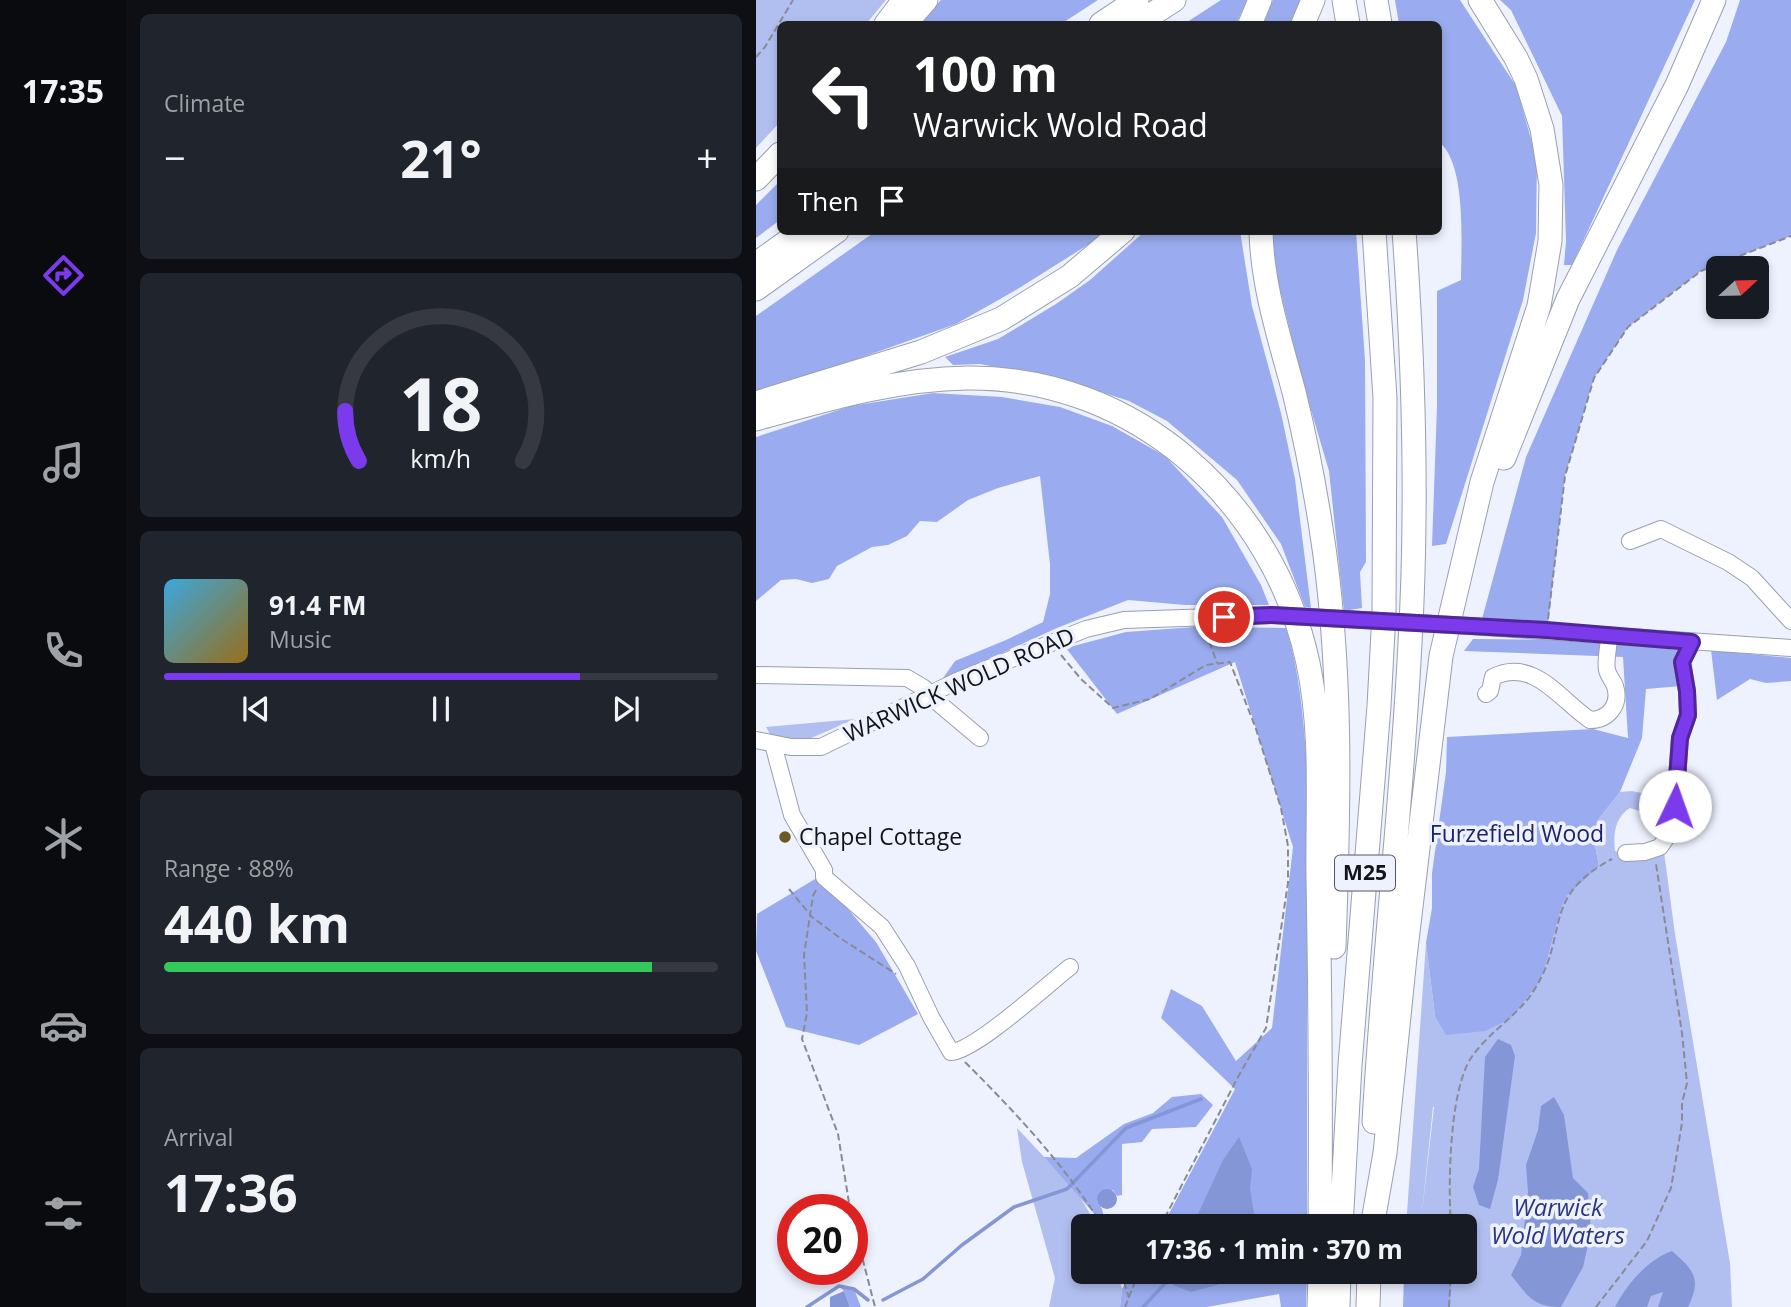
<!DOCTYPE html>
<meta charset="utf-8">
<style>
:root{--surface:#171b24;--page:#20242c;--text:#f1f3f6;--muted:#9ea1a6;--line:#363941;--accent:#7c3aed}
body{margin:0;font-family:"Open Sans",sans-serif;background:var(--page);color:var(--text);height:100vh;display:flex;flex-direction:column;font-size:26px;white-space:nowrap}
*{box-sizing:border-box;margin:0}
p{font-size:23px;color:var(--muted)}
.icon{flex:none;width:38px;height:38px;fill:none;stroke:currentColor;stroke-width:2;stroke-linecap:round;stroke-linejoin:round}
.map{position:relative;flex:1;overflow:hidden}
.sheet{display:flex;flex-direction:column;gap:14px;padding:14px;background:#0d0f14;width:630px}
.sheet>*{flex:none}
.guide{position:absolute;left:21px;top:21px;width:665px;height:214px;border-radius:10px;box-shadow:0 4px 10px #0003;background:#202124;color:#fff;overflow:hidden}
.needle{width:46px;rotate:68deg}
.controls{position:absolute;left:950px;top:256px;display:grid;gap:14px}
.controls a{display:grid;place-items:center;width:63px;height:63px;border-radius:10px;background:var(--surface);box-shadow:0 4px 10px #0003;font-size:35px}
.speed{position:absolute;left:21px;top:1194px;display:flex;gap:14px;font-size:35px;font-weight:700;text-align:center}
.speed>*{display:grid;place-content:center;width:91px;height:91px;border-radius:50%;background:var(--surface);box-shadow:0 4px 10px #0003;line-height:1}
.speed .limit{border:10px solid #d22;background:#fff;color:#111}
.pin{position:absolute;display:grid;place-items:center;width:60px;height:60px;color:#fff;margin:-30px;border:4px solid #fff;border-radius:50%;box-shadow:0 2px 7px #0007}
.me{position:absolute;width:77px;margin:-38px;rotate:3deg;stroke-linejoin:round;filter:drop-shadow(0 0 5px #0008)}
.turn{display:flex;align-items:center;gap:24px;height:147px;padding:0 21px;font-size:32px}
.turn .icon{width:91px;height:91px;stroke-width:2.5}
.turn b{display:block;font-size:49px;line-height:60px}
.then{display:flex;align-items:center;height:66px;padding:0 21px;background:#0003;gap:14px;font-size:26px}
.big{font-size:52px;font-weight:700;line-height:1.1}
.sheet .widget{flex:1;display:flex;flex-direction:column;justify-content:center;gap:10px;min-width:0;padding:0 24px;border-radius:10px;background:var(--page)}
.sheet .dial{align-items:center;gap:0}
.dial svg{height:182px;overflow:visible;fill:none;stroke:var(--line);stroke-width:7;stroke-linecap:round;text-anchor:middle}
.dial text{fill:var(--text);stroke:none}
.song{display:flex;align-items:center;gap:21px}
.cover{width:84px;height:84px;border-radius:10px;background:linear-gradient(135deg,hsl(200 70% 55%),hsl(40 70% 35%))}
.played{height:7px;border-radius:4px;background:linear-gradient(90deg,var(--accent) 75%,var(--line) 75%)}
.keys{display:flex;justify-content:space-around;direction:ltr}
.heat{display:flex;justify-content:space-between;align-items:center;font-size:38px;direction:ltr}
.charge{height:10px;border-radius:5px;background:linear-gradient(90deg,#34c759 88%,var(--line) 0)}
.trip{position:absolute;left:315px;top:1214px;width:406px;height:70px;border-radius:10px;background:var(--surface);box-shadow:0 4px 10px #0003;font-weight:700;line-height:70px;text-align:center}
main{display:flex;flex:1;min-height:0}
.tab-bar{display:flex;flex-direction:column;width:126px;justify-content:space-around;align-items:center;background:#090b0e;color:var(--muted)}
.tab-bar .icon{width:49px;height:49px}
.tab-bar .current{color:var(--accent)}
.tab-bar b{font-size:32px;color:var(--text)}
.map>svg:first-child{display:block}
</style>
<main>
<nav class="tab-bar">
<b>17:35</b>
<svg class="icon current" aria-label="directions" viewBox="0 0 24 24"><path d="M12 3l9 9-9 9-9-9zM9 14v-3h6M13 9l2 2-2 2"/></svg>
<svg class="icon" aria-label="music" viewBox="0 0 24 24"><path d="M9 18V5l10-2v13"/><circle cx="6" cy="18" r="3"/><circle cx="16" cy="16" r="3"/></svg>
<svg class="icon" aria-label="phone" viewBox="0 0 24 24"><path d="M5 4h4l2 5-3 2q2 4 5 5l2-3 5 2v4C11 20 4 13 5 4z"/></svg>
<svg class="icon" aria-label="climate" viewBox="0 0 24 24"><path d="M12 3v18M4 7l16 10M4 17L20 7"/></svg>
<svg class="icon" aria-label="car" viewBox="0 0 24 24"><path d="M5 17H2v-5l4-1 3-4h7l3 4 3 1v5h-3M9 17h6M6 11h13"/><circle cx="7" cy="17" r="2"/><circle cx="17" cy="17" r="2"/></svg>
<svg class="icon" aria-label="filters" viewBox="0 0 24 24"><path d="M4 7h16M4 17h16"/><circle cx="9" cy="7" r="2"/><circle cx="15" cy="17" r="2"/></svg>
</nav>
<section class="sheet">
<div class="widget"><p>Climate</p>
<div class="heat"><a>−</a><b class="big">21°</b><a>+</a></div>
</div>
<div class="widget dial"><svg viewBox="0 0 100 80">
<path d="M14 69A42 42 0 1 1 86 69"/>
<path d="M14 69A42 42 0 0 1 8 47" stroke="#7c3aed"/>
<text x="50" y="56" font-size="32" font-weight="700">18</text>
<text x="50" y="72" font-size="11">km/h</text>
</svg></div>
<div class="widget">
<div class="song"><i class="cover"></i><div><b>91.4 FM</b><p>Music</p></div></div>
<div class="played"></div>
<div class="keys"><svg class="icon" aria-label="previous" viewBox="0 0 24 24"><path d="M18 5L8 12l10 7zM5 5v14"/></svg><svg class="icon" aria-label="pause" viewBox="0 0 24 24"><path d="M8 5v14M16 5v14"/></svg><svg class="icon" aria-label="next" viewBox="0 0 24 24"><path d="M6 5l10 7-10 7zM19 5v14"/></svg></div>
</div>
<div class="widget"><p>Range · 88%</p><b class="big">440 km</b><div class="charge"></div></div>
<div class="widget"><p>Arrival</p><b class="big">17:36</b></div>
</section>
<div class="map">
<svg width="1035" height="1307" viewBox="0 0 1035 1307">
<rect width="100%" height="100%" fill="#eef2fe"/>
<path fill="#b1bff0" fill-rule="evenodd" d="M0,0H130L110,24H24V122L0,148Z
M99,719L53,739L17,740L10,727Z
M876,791L915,799L912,821L899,843L902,817L874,808C859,817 857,834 859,851L878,858L908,852L919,934L974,1263L976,1307H692L695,1272H709V1227H650L670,943L679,1016L772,998L788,971L805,909L811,896L843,867L839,845L841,821L864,792ZM677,1107H678L665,1221Z
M261,1128L321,1192L342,1227H327V1272H361L366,1289L364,1307H293L299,1278L266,1162Z"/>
<path fill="#9aacef" d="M185,0H342L305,24H163Z
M465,0H491L480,24H428Z
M517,0H545L536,24H507Z
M639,0H704L760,86L781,160L780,233L767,300L690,544L676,546L681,406V291L705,280C705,245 711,164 683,142L682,24H643Z
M744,0H939L816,265H808L810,241L806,116L755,10Z
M984,0H1035V236L945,271L872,327L838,378L809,476L792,625L726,619L770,457L861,250L970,42Z
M24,181V220L0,238V205Z
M120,231H347L338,241L260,290L200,324L0,395V316Z
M389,231H484L496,306L525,413L539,479L555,608L549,607L525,544L481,480L411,421L373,401L308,380L224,364L197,365L189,357L242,339L300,304L334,280Z
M515,231H600L609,360L610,562L604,572L606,608L588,611L573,471L545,376L520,273Z
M177,393L246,397L304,407L356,426L409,456L466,517L505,585L513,605H429L372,600L301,628L185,681L199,661L250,640L287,622L294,594V564L284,476L242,488L212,500L181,522L164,521L151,536L132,545L116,547L81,566L73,579L56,583L40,579L25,580L0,601V437L95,406Z
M438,627L530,628C544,672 547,718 551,764V1227H406L479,1089L405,1018L415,989L446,1006L480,1061L516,1028L537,847L479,662L361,714L310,648L370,632Z
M717,639L825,640L923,650L918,669L926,686L890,689L886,738L864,792L841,821L839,845L843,867L811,896L805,909L788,971L780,987L754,1019L729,1031L690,1035L679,1016L670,943L676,908V873L690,772L691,737L837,729L872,738L867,657L708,651Z
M955,650L1035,658V681L1010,683L994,679L961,700Z
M64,876L120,942L162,1014L103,1045L30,1027L0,951L1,914Z
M445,1094L457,1105L440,1127L396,1129L386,1142L366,1144V1195L361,1196L357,1190L341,1201L346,1209L350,1227L288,1157L320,1158L368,1124L397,1113L416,1097Z
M377,1272H551L550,1307H525L523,1294L451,1307H364L366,1289Z
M648,1272H695L694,1307H647Z
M83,1286L98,1289L105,1307H94L88,1291Z"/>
<path fill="#8596d7" d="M742,1039L755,1045L759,1056L742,1180L734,1209L723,1205L717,1187L723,1169L729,1057Z
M798,1097L808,1115L817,1178L832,1193L835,1232L827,1267L805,1307C777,1307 772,1296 755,1275L765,1255L772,1192L770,1165L782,1130L785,1106Z
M483,1137L496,1169L494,1188L500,1227H436L467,1160Z
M341 1199a10 10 0 1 1 20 0a10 10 0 1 1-20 0Z
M916,1251C938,1270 946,1279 932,1307H902L907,1292L895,1296L891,1307H859C871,1284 891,1260 916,1251Z
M417,1272H489L486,1278L435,1292L417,1285L415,1277Z
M88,1291L94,1307H74V1297Z"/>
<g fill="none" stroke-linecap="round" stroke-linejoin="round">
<path stroke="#8596d7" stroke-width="3.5" d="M127,1300L167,1279L206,1245L258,1207L311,1189L370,1128L445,1099
M51,1307L83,1286L98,1289L112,1300
M387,1307L415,1277"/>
<defs>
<path id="minor" d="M874,541L905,529L972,562L996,578L1035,621
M714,626L1035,648
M0,675L151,678L168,688L174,696L224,738
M730,694L734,691L737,677C778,657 804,700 834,720C852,720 865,705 859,686C857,681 852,675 851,670C849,661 853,646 853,636
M0,740L35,747H65L201,681L330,629L368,620L516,615
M17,744L36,815L68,870V877L126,927L151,966L175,1017L195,1052C219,1051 292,984 314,967
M870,853L889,852L904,847L915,831L919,806L924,738L932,715L931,691L926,662L936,642"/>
<path id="highway" d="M588,0L592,24
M620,0L624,24
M130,24L148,0
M149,24L170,0
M345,24L381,0
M381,24L418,0
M494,24L504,0
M547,24L557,0
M0,179L24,154
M505,231C506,285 524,340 538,392C549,437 558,483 565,528C587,667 583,807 578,947
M0,264L46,231
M0,289L81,231
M0,403L165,352L245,319L314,276L367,231
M0,419C69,400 138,379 211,378C379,376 518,502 552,663C567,733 561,807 562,878C564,994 565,1110 564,1227
M748,458L812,299L921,85L958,0
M618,1122C627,962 646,803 654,643C662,505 658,368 648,231
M585,1227L594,1065L623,706L628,613L629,398L618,231
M616,1227L629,1153L649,957L685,656L726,482L783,306L794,241L795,185L786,129L770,79L760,58L724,0
M563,1307L564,1272
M582,1307L583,1272
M612,1307L613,1272"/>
</defs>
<use href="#minor" stroke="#9a9fad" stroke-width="18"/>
<use href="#highway" stroke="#9a9fad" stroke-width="25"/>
<path stroke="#888b94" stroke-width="2" stroke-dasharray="7 3.5" stroke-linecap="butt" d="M0,57L9,47L37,0
M792,619L809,476L838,378L872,327L945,271L1035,236
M450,632L461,663
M305,655L325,679L357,708L394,699L450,665L474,662L500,729L525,808L532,846V883L510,1028L482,1077L404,1227
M33,889L56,917L84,938L140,974
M60,890L57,896L48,955L51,1013L46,1039L82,1134L94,1209
M209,1062C260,1113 309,1165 347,1227
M96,1218L119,1307
M695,1227C692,1186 693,1092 715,1058C733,1031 764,1015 780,987C813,932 785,897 856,859
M365,1272L373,1298
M369,1307L383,1272
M693,1307L695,1272
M840,1307L891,1241L915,1188L926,1123V1103L931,1083L926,1033L900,864"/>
<use href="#minor" stroke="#fff" stroke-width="16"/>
<use href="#highway" stroke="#fff" stroke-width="23"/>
<defs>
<path id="minor-bridge" d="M516,615L714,626"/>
</defs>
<use href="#minor-bridge" stroke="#9a9fad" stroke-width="18" stroke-linecap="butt"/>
<use href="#minor-bridge" stroke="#fff" stroke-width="16"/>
</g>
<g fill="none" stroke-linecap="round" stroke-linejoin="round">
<defs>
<path id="route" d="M468,617L516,615L790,630L936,642L926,662L931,691L932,715L924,738L919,806"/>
</defs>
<use href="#route" stroke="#51269a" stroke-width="18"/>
<use href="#route" stroke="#7c3aed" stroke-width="12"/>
</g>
<circle fill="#695a27" stroke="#eef2fe" stroke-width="2.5" cx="29" cy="837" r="7"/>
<g text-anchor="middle" stroke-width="7" stroke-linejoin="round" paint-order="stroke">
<rect fill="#eef2fe" stroke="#55575e" stroke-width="2" x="579" y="855.5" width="60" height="35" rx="5"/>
<g font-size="21" font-weight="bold" fill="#131419">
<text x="609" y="880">M25</text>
</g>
<g font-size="23" fill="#131419" stroke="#eef2fe">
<text transform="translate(203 685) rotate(-24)" y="8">WARWICK WOLD ROAD</text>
</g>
<g font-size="23" fill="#1d236f" stroke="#eef2fe">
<text x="761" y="842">Furzefield Wood</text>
</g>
<g font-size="23" fill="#131419" stroke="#eef2fe" text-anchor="start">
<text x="43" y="845">Chapel Cottage</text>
</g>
<g font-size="24" font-style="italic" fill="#2b3582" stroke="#eef2fe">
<text x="802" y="1216">Warwick<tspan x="802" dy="28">Wold Waters</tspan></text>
</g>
</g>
</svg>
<div class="controls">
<a><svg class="needle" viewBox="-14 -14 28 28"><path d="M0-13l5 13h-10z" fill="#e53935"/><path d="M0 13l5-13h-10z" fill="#9ea1a6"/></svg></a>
</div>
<div class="speed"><div class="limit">20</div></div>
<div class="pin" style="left:468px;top:617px;background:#d93025"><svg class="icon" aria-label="arrive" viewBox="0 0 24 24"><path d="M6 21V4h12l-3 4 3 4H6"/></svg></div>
<svg class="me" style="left:919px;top:806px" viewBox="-20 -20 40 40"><circle r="19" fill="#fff"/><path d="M0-13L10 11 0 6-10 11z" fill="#7c3aed"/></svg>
<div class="trip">17:36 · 1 min · 370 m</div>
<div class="guide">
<div class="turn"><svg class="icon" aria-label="left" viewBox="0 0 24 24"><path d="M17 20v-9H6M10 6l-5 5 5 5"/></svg><div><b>100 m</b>Warwick Wold Road</div></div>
<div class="then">Then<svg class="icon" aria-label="arrive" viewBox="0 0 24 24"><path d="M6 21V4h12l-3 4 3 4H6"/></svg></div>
</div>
</div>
</main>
